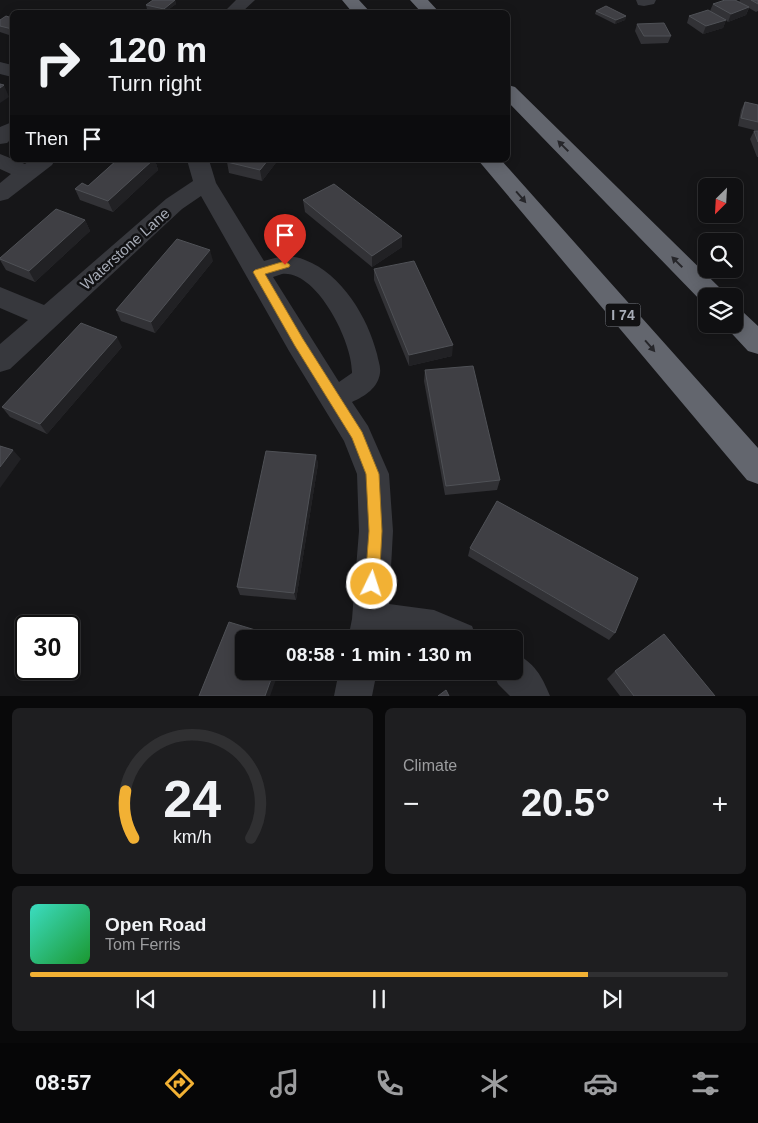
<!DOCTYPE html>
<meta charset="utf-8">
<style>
:root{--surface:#101012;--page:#1e1e20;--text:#f1f3f6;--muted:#9c9d9f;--line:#303032;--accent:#f2b134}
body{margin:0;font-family:Helvetica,sans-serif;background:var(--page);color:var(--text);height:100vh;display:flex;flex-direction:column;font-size:19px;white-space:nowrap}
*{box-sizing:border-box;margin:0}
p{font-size:16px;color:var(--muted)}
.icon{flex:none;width:28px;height:28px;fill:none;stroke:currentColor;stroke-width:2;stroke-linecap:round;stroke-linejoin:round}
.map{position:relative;height:696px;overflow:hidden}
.panel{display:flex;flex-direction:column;gap:12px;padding:12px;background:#09090a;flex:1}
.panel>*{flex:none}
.hud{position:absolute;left:10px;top:10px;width:500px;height:152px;border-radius:8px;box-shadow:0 2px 12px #0003,0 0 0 1px var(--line);background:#101012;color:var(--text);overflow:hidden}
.needle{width:32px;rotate:204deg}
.buttons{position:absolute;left:698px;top:178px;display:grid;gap:10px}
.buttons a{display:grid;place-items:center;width:45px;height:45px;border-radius:8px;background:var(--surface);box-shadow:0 2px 12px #0003,0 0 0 1px var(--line);font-size:25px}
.speed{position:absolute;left:15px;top:615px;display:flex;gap:10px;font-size:25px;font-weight:700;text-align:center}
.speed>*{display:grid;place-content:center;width:65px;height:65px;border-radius:50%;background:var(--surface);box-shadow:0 2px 12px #0003,0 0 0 1px var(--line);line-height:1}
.speed .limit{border:2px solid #111;border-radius:8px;background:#fff;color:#111}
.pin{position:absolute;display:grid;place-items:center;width:42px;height:42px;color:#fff;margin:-51px -21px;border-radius:50% 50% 50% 0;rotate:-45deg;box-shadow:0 0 5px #0007}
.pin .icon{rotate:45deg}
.me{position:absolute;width:55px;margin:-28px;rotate:4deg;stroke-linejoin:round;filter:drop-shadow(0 0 4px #0008)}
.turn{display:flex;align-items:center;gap:18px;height:105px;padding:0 15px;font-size:22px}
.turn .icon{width:65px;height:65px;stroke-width:2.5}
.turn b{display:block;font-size:35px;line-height:42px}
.then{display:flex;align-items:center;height:48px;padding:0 15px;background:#0003;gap:10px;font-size:19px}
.big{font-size:38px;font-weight:600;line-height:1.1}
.panel .card{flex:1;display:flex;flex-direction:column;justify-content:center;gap:8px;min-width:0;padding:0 18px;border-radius:8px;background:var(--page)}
.panel .dial{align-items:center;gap:0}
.dial svg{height:130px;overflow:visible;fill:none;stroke:var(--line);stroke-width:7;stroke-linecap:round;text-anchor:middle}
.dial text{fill:var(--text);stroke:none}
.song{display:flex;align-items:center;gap:15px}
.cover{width:60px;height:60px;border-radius:8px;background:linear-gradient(135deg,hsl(170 70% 55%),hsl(130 70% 35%))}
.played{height:5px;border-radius:2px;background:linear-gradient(90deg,var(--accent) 80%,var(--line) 80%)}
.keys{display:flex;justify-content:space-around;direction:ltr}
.heat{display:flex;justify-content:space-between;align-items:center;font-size:28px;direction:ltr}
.panel .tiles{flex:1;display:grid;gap:12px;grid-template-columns:1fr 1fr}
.card:last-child{grid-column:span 2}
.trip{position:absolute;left:235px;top:630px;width:288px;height:50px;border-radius:8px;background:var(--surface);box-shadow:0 2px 12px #0003,0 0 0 1px var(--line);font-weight:600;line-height:50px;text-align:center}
.tabs{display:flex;height:80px;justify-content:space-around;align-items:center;background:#060607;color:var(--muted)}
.tabs .icon{width:35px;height:35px}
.tabs .selected{color:var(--accent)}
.tabs b{font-size:22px;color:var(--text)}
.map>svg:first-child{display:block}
</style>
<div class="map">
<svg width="758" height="696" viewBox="0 0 758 696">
<rect width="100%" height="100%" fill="#161618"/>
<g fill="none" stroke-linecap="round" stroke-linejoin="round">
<path fill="#37383d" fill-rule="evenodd" d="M236,0H255L242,12H224Z
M636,0H656L654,4L644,6L638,5Z
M0,62L12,65V77L0,74Z
M12,122V138L7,143L0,144V127Z
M0,154L25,164L30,160H55L52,165L8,199L0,201V183L11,174L0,169Z
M187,160H209L216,183L264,261C278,257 290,254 305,260C342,274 368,318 377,354C378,360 381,367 380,373C378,388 365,396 352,402L368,426L389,474L393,531L389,604L434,610L472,626L477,639H348L352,619L359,531L357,474L344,441L289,351L201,196L182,209L10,369L0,372V344L28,320L0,308V287L44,305L166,199L193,181ZM282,274C317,270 353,343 352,373L339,382L273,277Z
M514,653C534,662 542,676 550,696H510L498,684L492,671H514Z
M339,671H377L372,696H334Z"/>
<path fill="#63666e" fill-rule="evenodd" d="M342,0H359L370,12H352Z
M410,0H428L439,12H421Z
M508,85L515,87L721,289L725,296H706V304L703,303L508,102Z
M478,160H501L758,448V484L747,480Z
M734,309L743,312L758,326V354L748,351L723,324H734Z"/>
</g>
<path fill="#323236" d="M175,0L176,4L165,12L147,9L146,5Z
M740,0H758V11L756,12L749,8L746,15L728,22L726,20L723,28L703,34L687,23L689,16L710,11L713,4L739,2Z
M596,11L626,16L625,20L615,24L595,14Z
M12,18V36L0,32V20Z
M637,24L671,36L668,43L641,44L635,31Z
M745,102L758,105V131L738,126L741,110Z
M754,131H758V157H757L750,139Z
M117,160H155L158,170L113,212L80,200L75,189L88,186Z
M278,160L262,181L229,173L227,162Z
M303,200L402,247L372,267L305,212Z
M85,220L90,231L35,282L6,270L0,260V258Z
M213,261L155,333L121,321L116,310Z
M374,269L452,356L409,366L374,280Z
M122,347L47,434L10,417L2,407Z
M425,370L500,480L497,490L445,495L424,381Z
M316,455L318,464L296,600L240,595L237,587Z
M470,548L615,633L609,640L468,556Z
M615,671L715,696H620L607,679Z"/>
<path fill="#212124" d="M175,0L176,4L165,12L164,9Z
M749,7L746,15L728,22L731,14Z
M626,16L625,20L615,24L616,20Z
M726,20L723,28L703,34L706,26Z
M4,85L9,97L0,103V88Z
M153,160H155L158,170L113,212L108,201Z
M268,160H278L262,181L260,170Z
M85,220L90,231L35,282L29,271Z
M402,236V247L372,267V256Z
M210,250L213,261L155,333L151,322Z
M117,337L122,347L47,434L40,424Z
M453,345L452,356L409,366V355Z
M13,450L21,459L0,488V467Z
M316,455L318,464L296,600L294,593Z
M274,671H279L270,696H265Z"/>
<path fill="#3f3f44" stroke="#4f5156" d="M153,0H175L164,9L146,5Z
M725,0H735L749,7L731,14L713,4Z
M751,0H758V4Z
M606,6L626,16L616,20L596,11Z
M105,10L118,12H101Z
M708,10L726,20L706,26L689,16Z
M6,16L12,18V29L0,26V20Z
M664,23L671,36H644L637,24Z
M0,84L4,85L0,88Z
M745,102L758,105V122L741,118Z
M754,131H758V142Z
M117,160H153L108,201L75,189L82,183L88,186Z
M228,160H268L260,170L227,162Z
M334,184L402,236L372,256L303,200Z
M56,209L85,220L29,271L0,259V258Z
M177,239L210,250L151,322L116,310Z
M414,261L453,345L409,355L374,269Z
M81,323L117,337L40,424L2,407Z
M473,366L500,480L446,486L425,370Z
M0,446L13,450L0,467Z
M266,451L316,455L294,593L237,587Z
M497,501L638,578L615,633L470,548Z
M229,622L285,639H244V671H274L265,696H199Z
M664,634L715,696H634L615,671Z
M446,690L449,696H438Z"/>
<defs><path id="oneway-solid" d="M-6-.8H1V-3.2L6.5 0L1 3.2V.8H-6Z" transform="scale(1.25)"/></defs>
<g fill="#26262a">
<use href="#oneway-solid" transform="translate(563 146) rotate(-135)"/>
<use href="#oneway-solid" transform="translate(521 197) rotate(49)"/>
<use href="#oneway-solid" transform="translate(677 262) rotate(-135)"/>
<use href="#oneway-solid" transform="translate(650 346) rotate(49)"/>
</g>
<path fill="#f2b134" stroke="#9d7322" d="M285,261L290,265L289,267L265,274L303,339L362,432L379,474L382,531L379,584L377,589L372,591L367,589L365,584L369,531L366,474L352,438L295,346L253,272L255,270Z"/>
<g text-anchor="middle" stroke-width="5" stroke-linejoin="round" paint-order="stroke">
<rect fill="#111113" stroke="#7b7e86" stroke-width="1" x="605.5" y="303.5" width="35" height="23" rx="4"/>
<g font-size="14" font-weight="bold" fill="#a8adb8">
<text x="623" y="320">I 74</text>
</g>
<g font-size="15" fill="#a8adb8" stroke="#111113">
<text transform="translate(125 249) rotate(-42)" y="5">Waterstone Lane</text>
</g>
</g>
</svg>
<div class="buttons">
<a><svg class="needle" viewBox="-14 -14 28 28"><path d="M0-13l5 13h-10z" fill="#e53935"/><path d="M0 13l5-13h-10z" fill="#9c9d9f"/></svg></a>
<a><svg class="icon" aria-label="search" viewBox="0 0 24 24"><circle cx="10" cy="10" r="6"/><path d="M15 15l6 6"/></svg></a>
<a><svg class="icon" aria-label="layers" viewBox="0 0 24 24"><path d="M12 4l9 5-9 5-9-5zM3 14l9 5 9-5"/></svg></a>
</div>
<div class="speed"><div class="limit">30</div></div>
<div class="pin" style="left:285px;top:265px;background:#d93025"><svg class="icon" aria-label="arrive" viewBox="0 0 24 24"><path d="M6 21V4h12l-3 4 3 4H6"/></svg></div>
<svg class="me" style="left:372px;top:584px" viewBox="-20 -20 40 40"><circle r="17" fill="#f2b134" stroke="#fff" stroke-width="3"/><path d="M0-11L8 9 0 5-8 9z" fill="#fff"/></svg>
<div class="trip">08:58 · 1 min · 130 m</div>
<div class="hud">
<div class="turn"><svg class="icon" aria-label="right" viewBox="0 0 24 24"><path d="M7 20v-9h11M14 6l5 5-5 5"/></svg><div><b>120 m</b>Turn right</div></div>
<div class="then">Then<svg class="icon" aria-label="arrive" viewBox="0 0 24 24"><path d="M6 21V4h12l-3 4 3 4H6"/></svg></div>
</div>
</div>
<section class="panel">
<div class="tiles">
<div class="card dial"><svg viewBox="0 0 100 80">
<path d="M14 69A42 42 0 1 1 86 69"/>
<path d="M14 69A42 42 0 0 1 9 40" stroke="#f2b134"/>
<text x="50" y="56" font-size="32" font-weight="700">24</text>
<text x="50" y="72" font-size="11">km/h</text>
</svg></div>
<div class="card"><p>Climate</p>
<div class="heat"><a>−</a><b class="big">20.5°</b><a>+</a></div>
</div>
<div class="card">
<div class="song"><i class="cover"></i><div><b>Open Road</b><p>Tom Ferris</p></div></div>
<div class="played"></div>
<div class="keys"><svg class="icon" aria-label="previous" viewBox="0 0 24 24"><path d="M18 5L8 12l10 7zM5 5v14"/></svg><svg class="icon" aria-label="pause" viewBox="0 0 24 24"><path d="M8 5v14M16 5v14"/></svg><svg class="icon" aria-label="next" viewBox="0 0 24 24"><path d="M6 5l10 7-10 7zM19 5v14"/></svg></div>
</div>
</div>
</section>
<nav class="tabs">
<b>08:57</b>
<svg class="icon selected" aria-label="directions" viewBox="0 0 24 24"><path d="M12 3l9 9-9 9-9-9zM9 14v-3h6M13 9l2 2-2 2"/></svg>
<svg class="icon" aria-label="music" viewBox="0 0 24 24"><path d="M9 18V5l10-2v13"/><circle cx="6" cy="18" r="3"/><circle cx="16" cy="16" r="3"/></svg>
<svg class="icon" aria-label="phone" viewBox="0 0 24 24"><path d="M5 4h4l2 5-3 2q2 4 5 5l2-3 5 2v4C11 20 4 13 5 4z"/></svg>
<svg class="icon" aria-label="climate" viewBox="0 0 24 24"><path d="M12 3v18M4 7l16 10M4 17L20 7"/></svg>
<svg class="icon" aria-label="car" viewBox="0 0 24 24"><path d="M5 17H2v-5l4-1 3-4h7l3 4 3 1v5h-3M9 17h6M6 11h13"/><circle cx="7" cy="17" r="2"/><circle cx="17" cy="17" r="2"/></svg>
<svg class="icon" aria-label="filters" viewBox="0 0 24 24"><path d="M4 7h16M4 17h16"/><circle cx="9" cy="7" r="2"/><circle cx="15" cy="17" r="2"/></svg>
</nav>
